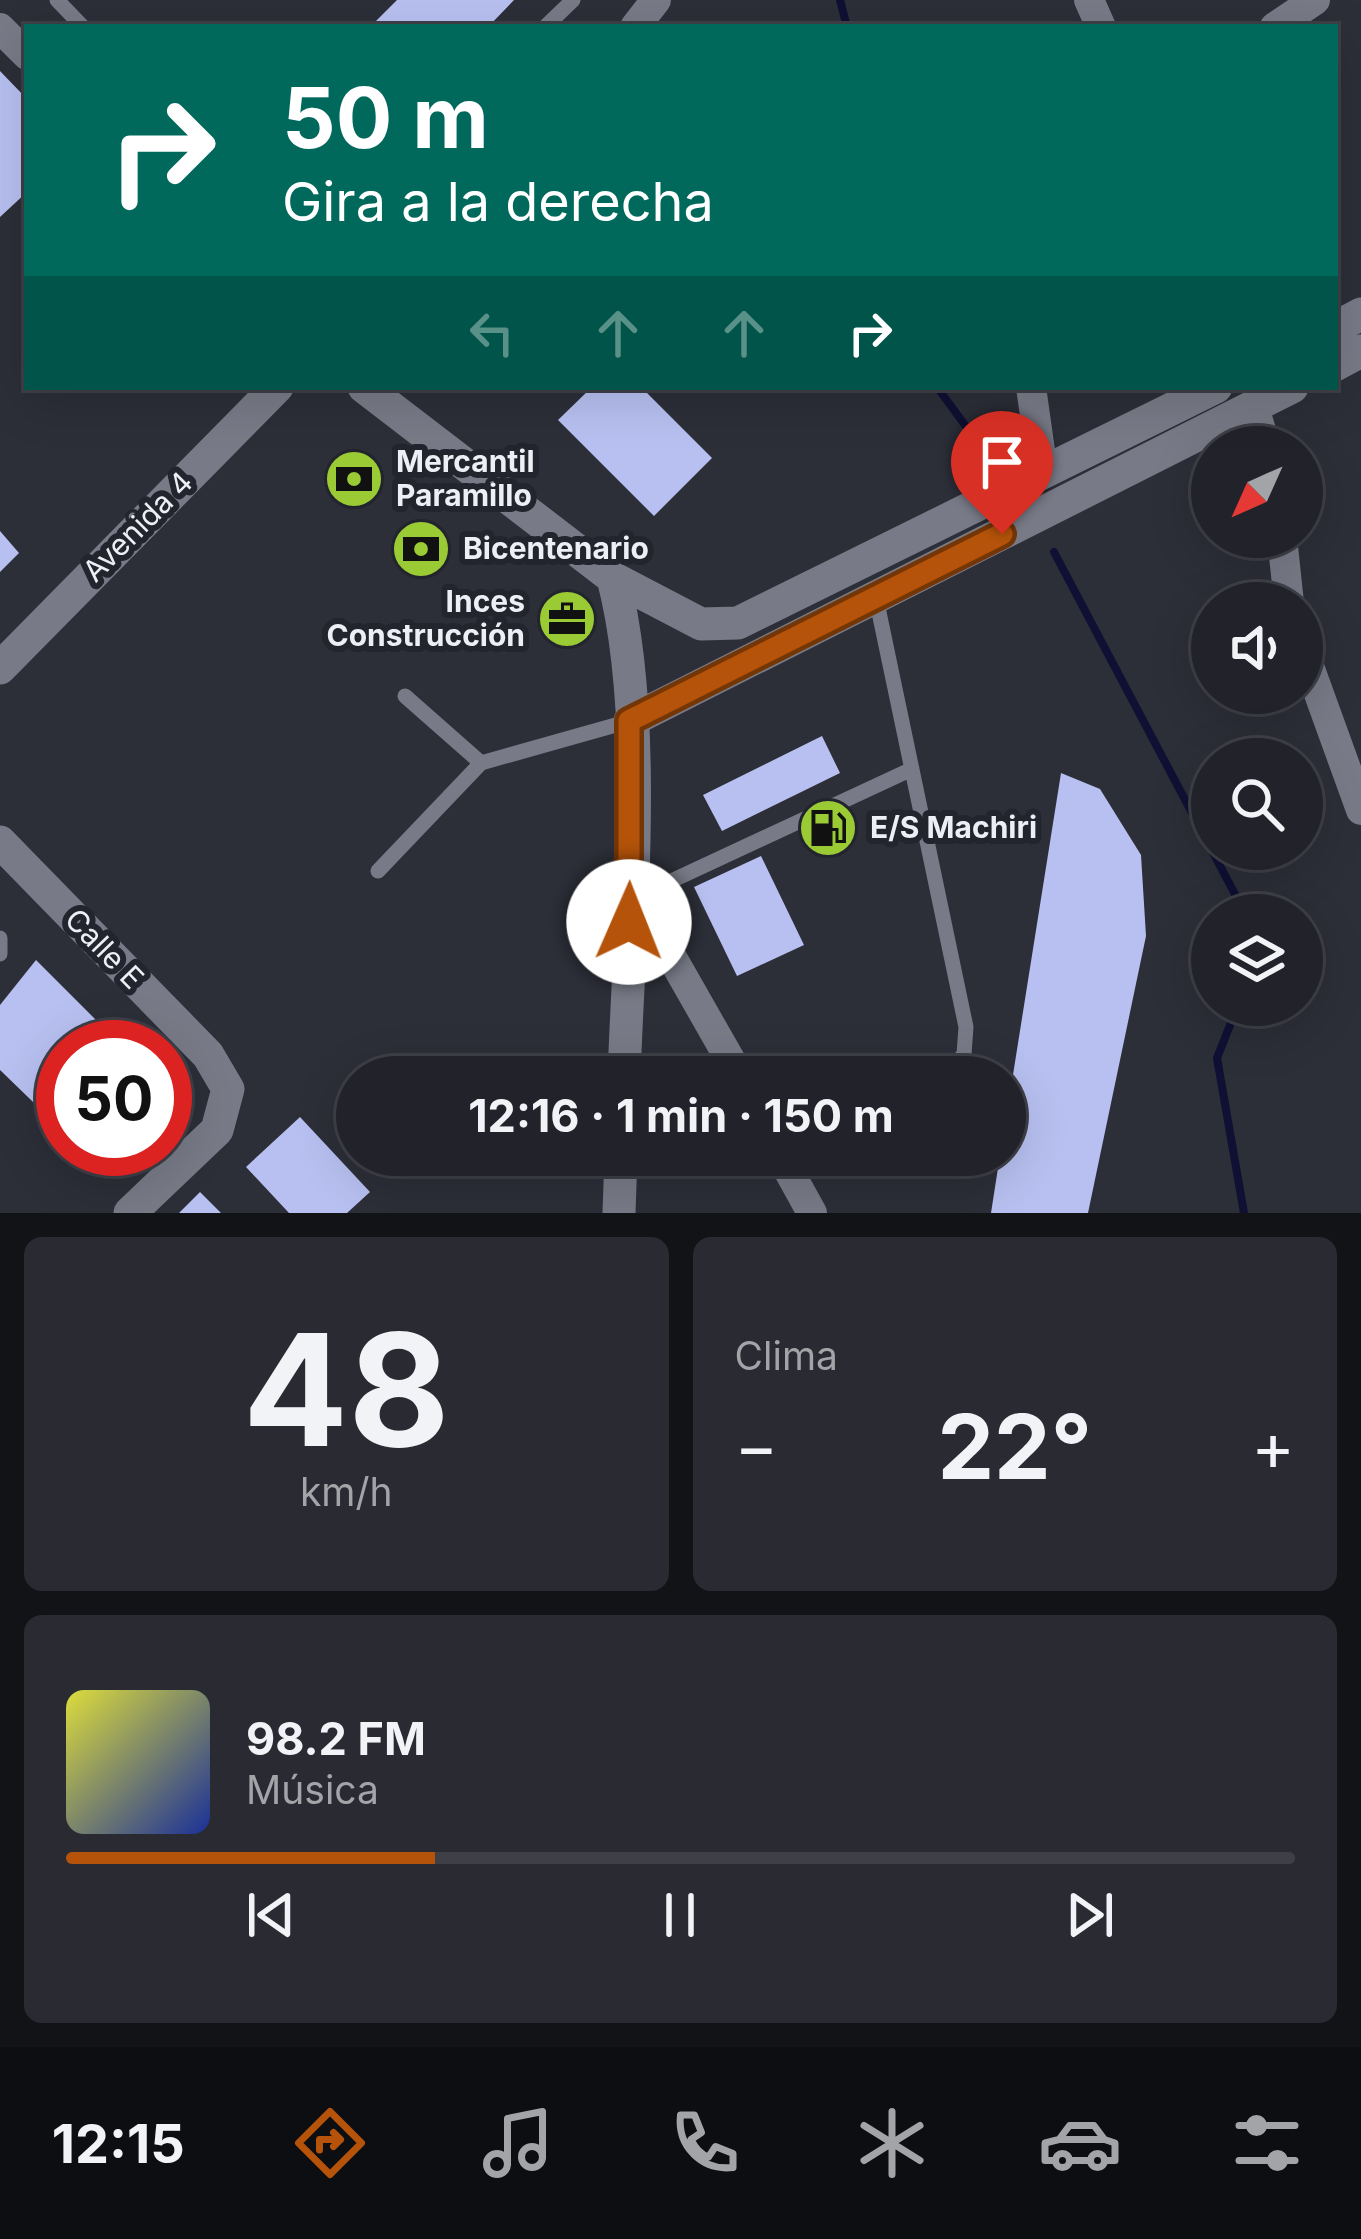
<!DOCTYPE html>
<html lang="es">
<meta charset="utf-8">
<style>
:root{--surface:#21222a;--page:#292a32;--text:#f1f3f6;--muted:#a2a4a8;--line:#3e3f47;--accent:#b45309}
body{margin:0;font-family:Inter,sans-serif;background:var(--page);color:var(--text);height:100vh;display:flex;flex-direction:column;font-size:45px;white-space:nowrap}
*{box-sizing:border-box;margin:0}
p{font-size:39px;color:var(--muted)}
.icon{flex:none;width:66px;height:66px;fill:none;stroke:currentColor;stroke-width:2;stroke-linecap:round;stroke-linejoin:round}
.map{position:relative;height:1213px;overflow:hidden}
.panel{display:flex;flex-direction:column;gap:24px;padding:24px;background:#121317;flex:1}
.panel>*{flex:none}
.top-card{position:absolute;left:24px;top:24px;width:1314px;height:366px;border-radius:0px;box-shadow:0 12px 48px #0002,0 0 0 3px var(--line);background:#00695c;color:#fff;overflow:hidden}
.needle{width:78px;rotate:225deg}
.tools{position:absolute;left:1191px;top:426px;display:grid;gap:24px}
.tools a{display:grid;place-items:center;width:132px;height:132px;border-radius:50%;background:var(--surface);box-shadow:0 12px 48px #0002,0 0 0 3px var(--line);font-size:60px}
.speed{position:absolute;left:36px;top:1020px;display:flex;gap:24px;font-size:60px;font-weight:700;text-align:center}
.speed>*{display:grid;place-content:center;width:156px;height:156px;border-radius:50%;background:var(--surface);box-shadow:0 12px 48px #0002,0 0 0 3px var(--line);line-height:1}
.speed .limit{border:18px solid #d22;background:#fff;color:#111}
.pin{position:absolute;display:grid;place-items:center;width:102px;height:102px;color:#fff;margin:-123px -51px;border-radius:50% 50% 50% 0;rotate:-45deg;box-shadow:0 0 12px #0007}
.pin .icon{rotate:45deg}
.me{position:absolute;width:132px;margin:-66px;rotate:1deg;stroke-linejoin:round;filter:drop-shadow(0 0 9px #0008)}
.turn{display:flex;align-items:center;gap:42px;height:252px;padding:0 60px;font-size:54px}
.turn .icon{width:156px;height:156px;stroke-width:2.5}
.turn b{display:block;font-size:84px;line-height:102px}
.lanes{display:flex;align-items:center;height:114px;padding:0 60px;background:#0003;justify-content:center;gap:60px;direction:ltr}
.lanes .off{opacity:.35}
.big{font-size:90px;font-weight:700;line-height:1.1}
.panel .tile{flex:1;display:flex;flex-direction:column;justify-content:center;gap:18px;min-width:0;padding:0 42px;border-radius:18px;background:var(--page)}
.panel .dial{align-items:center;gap:0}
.dial b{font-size:156px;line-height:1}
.song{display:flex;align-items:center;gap:36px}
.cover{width:144px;height:144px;border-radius:18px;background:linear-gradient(135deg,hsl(60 70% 55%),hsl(230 70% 35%))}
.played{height:12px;border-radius:6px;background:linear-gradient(90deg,var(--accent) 30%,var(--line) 30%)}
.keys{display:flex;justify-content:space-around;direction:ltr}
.heat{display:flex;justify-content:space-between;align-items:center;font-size:66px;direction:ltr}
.panel .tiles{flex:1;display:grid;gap:24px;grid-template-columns:1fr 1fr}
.tile:last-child{grid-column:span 2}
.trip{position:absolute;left:336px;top:1056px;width:690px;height:120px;border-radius:60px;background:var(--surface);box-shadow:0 12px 48px #0002,0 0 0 3px var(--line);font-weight:700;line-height:120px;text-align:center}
.menu{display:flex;height:192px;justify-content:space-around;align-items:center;background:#0d0e11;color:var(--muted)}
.menu .icon{width:84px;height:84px}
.menu .selected{color:var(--accent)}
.menu b{font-size:54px;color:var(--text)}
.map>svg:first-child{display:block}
</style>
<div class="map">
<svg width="1361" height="1213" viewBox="0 0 1361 1213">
<rect width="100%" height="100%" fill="#2c2e38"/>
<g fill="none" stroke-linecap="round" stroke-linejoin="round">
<path stroke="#0f1033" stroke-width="8" d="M840,0L847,27
M937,387L984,451
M1054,552L1246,915
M1238,1005L1217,1058L1244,1213"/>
</g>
<path fill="#b7c0f0" d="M397,0H514L488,27H370Z
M0,71L27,99V192L0,217Z
M592,387H641L712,458L654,516L558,420Z
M0,531L19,553L0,572Z
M822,736L840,773L722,831L703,795Z
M1061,773L1100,789L1141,855L1146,936L1088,1213H991L1000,1155H1005V1125Z
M761,856L804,945L737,976L694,887Z
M36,960L123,1047H63V1131L0,1070V1005Z
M300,1117L370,1192L347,1213H289L246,1167Z
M200,1192L221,1213H179Z"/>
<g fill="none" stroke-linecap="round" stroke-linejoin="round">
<path stroke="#787b87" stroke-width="15" d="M57,0L83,27
M545,27L573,0
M876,598L966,1027L964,1054L945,1077
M405,696L481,763
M378,871L481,763L630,721
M639,896L912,769
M0,938V954"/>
<path stroke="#787b87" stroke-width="30" d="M1089,0L1101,27
M635,27L656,0
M1275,27L1315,0
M0,28L27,55
M1031,387L1043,472
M1254,407L1266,447
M1282,537L1289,603
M1302,647L1361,810
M630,884L740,1077
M780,1155L812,1213"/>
<path stroke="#787b87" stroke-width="33" d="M1335,328L1361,314
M1335,365L1361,351
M364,387L613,578L701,624L738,623L1216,387
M613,578C650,719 629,929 624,1077
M0,668L277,387
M630,721L1292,387
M0,842L208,1055L228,1089L217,1130L130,1213
M619,1213L621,1155"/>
</g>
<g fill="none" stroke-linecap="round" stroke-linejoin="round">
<defs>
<path id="route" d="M629,922V721L1002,534"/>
</defs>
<use href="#route" stroke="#753606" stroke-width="30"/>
<use href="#route" stroke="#b45309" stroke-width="21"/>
</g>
<defs>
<symbol id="bank-disc" viewBox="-11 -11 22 22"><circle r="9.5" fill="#9acb34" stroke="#22242e"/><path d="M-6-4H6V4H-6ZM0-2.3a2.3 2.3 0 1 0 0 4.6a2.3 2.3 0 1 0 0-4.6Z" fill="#111"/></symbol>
<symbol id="office-disc" viewBox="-11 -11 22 22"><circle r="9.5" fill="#9acb34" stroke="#22242e"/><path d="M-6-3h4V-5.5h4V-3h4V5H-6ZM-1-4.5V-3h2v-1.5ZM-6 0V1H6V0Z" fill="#111"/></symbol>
<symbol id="fuel-disc" viewBox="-11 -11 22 22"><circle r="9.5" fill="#9acb34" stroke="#22242e"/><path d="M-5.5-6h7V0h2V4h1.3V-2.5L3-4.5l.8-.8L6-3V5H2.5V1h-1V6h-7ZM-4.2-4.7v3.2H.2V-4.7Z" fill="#111"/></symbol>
</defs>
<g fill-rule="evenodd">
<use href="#bank-disc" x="321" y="446" width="66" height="66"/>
<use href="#bank-disc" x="388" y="516" width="66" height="66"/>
<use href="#office-disc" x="534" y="586" width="66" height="66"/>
<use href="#fuel-disc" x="795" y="795" width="66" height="66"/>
</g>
<g text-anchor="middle" stroke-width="12" stroke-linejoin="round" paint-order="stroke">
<g font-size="30" font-weight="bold" fill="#edeff6" stroke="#22242e" text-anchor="start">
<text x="396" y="472">Mercantil<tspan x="396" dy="34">Paramillo</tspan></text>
<text x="463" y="559">Bicentenario</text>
<text x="525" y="612" text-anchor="end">Inces<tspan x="525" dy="34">Construcción</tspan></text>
<text x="870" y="838">E/S Machiri</text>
</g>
<g font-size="30" fill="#edeff6" stroke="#22242e">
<text transform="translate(138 527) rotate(-45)" y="10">Avenida 4</text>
<text transform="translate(104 949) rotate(46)" y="10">Calle E</text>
</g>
</g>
</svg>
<div class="tools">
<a><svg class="needle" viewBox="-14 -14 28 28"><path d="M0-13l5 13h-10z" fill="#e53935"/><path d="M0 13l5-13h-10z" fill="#a2a4a8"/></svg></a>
<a><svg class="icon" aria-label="sound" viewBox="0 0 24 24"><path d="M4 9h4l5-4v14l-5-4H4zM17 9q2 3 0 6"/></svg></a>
<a><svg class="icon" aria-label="search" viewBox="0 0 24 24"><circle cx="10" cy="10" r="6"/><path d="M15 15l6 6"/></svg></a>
<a><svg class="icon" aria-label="layers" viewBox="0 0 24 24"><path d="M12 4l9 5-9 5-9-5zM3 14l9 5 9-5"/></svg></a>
</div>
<div class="speed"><div class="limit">50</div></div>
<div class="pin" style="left:1002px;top:534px;background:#d93025"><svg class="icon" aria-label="arrive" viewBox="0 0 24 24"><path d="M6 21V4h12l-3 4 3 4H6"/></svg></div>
<svg class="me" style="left:629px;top:922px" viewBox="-20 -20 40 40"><circle r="19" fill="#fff"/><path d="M0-13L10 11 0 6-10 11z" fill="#b45309"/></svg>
<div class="trip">12:16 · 1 min · 150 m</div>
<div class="top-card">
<div class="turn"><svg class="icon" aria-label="right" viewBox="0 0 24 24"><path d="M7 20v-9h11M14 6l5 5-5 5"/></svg><div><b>50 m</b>Gira a la derecha</div></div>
<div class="lanes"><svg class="icon off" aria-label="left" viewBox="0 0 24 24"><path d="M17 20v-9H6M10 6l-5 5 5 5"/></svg><svg class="icon off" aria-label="ahead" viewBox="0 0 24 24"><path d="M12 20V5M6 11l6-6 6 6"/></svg><svg class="icon off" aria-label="ahead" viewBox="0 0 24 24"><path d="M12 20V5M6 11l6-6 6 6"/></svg><svg class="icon" aria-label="right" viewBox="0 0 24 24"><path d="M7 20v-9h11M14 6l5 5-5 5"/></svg></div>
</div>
</div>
<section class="panel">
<div class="tiles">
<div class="tile dial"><b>48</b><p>km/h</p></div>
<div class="tile"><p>Clima</p>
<div class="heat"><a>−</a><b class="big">22°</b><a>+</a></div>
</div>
<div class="tile">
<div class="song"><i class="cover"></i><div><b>98.2 FM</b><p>Música</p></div></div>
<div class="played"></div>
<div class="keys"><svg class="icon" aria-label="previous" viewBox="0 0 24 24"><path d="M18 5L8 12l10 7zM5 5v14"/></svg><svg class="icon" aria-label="pause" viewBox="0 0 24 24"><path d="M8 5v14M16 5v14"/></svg><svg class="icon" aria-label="next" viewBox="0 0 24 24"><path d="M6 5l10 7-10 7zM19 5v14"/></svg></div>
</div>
</div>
</section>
<nav class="menu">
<b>12:15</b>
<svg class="icon selected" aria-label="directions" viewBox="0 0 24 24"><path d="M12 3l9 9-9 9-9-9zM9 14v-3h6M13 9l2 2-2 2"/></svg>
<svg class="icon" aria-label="music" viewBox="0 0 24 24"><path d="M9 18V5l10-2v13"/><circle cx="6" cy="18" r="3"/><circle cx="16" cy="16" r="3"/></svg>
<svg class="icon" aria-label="phone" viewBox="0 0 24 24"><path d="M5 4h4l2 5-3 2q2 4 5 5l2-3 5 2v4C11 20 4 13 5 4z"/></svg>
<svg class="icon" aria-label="climate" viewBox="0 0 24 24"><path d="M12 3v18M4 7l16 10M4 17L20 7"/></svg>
<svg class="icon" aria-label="car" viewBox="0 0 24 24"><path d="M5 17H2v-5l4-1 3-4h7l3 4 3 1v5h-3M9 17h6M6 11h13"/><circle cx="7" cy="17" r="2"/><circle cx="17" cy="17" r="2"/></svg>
<svg class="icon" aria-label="filters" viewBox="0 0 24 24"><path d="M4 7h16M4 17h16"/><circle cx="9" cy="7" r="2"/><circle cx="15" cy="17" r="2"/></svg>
</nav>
